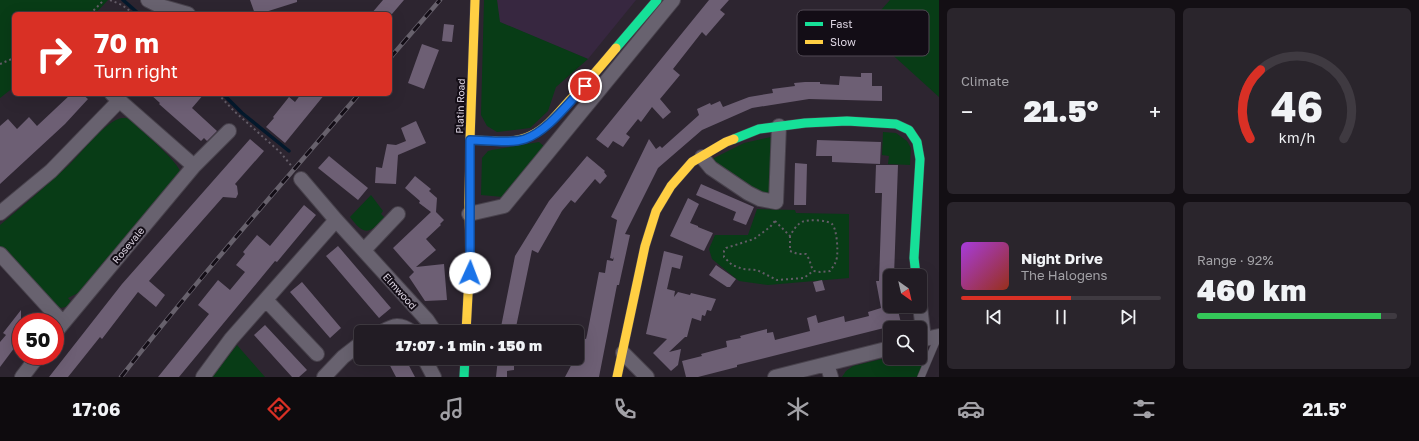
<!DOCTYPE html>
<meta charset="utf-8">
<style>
:root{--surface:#221c24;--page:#2a252c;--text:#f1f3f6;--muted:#a2a1a6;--line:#3f3a41;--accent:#d93025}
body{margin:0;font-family:"Golos Text",sans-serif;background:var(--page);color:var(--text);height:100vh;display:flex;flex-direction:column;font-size:15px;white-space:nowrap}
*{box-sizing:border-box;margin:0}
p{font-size:13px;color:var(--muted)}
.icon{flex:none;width:22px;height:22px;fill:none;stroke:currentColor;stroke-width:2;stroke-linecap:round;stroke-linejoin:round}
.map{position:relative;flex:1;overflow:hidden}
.panel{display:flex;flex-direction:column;gap:8px;padding:8px;background:#130f14;width:480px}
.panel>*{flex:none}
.hud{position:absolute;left:12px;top:12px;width:380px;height:84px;border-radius:6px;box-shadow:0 4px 16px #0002,0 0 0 1px var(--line);background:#d93025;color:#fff;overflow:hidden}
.needle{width:26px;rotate:146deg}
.controls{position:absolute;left:883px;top:269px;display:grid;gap:8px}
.controls a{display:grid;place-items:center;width:44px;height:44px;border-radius:6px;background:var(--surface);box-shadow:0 4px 16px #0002,0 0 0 1px var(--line);font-size:20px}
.speed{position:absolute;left:12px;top:313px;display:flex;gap:8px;font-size:20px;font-weight:700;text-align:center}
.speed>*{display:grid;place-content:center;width:52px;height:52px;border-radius:50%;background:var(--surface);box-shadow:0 4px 16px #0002,0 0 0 1px var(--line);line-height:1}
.speed .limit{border:6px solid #d22;background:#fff;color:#111}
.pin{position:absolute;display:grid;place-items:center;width:34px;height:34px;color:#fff;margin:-17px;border:2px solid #fff;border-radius:50%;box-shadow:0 1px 4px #0007}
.me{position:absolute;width:44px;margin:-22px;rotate:2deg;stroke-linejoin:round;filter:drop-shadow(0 0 3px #0008)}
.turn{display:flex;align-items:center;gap:14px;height:84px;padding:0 16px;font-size:18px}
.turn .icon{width:52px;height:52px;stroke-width:2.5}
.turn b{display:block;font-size:28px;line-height:34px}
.big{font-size:30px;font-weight:800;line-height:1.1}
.panel .tile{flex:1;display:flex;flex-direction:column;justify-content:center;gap:6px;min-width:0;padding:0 14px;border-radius:6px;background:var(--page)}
.panel .dial{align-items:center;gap:0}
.dial svg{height:104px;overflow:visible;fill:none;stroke:var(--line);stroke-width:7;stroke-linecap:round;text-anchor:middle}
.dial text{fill:var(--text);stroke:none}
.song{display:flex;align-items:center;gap:12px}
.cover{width:48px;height:48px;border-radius:6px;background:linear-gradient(135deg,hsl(280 70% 55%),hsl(10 70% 35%))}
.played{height:4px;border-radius:2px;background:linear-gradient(90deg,var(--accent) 55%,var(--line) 55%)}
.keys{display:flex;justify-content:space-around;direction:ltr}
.heat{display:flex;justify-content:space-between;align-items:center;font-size:22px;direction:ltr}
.charge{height:6px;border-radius:3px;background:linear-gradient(90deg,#34c759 92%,var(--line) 0)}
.panel .tiles{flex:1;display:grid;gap:8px;grid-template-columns:repeat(2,1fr)}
.trip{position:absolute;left:354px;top:325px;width:230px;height:40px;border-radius:6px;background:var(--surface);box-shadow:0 4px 16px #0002,0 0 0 1px var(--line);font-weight:800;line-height:40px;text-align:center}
.tabs{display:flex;height:64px;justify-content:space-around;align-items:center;background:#0e0b0e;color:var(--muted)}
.tabs .icon{width:28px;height:28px}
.tabs .active{color:var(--accent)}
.tabs b{font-size:18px;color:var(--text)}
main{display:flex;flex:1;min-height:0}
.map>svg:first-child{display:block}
</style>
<main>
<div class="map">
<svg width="939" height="377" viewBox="0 0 939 377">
<rect width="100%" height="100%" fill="#2d2530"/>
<path fill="#372740" d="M497,0H636L588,59L499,22Z"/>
<path fill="#083c16" d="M0,0H108L95,14H14V87L0,98Z
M484,0H497L500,22L588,59L556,87L548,111L530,128L497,132L487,126L481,115Z
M890,0H939V97L864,29Z
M122,118H127L132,121C141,130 176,160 180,171C181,175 178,179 176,182L103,263L82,291L68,298L72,303C65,309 59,309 51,304L0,246V225C24,205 47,185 70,164C83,151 105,121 122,118Z
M883,132L896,133L907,141L911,148L910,165L888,164L889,156L882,155Z
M775,136L769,198L713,166L712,159L744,143Z
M539,142L545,147L503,197L481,195L482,158L488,151L492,150Z
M371,195L383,211L381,214L385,218C369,234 364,236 350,217Z
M757,209L795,210L796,213L849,214V278L768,285L739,281L712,259L709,249L715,235H748Z
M237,345L265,377H212Z
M922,349L925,350L928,354L919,377H842L846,371L853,366L890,357L920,358V350Z"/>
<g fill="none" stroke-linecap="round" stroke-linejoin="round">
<path stroke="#04192c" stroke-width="3.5" d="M123,0L139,14
M223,94L242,113L289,151"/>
</g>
<path fill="#6d5f74" d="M250,0H297V2L259,14H255Z
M383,0H404L392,14H371Z
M709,0H729L720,10L725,14L706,36L702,32L673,69L680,75L660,99L671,112L663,119L652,107L641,122L638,119L626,134L630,137L623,147L613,141L608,148L596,139Z
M444,24L454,25L452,42L442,41Z
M422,44L439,50L424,89L408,83Z
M861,73H872V86H882V101L809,99L752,108L702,130L658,168L625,234L630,235L619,285H617L599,377H565L575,358H577V337L586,339L587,335L599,272L605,273L607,260L613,261L614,257L613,259L610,258L617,220L611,217L649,139L656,149L660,146L662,148L699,115L697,109L710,103L711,105L720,101L723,107L749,97L773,93L772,89L795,86L794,83L805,82H820V84L839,85L840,76L861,77Z
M71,94H82L88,99L65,124L0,184V126L8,119L17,129L29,117L37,126Z
M150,94H204L192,108L217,131L207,141L204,138L201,141L159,104L160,103Z
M301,94H325L285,143L266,127L274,118L273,117L289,97L295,102Z
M416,121L426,143L398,155L396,184L375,183L376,167L382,168L387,144L396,145L406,141L401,128Z
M250,139L264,151L235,184L237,186L238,194L236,198L223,197L149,281L165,295L156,307L138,292L102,339L100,337L68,377H49L122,284Z
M817,140L881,142L880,164L832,162V156H816Z
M329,156L368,188L358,200L318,168Z
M587,156L605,171L604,172L607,176L600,184L595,179L575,203L571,200L562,211L538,253L532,250L515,332H500L515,256L549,201Z
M795,163L807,164L806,205H794Z
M876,165H898L894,276H890V306H897L901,323L890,326V332L885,333L884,328L737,365V367L698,377H686L682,361L702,356L701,354L727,347L726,341L741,338L740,336L767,329V333L773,332L775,340L810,331L807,318L816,315L818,323L844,316L845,322L869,316L868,312L881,308L876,281H879L882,193H875Z
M415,176L431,189L429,191L437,198L436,212L444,220L440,224L441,225L426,239L436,250L416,267L444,264L447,300L425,301L409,277L414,272L393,248L431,212L419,203L420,201L405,188Z
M701,184L754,207L746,225L733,220L736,212L696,195Z
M688,198L699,204L690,223L698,226V227L713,233L704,251L670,236Z
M304,205L316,215L277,262L275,261L179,377H158L209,314L198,305L218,280L230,290L245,272L236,265L245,254L243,252L257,235L270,246Z
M338,246L391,308L379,318L326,256Z
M664,251L683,256L680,269L672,267L667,289L675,291L674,297L678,292L690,295L691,293L716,299L711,311L707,310L705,316L702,315L701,321L692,318L687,337H685L669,352L681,349L678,365L671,371L653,353L667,339L646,334Z
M716,265L736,279L730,287H727L709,275Z
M822,280L825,290L816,292L813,282Z
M302,282L341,328L330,338L290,292Z
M21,310V339L0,367V342L6,335L3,333Z
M265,325L307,370L299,377H292L254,335Z
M386,358H405L415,377H396Z
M498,358H512L511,361H514V370L507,371V377H496Z"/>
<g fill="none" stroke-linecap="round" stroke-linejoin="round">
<defs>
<path id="lane" d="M921,377L938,337"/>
<path id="street" d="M148,0L160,6L188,14
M112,94L194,166
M702,157L711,168L748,193L760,199L776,202L779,126
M301,179L336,220L427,320L435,332
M0,213L51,171L119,101
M469,214L504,206L673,0
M364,250L398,214
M0,254L63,323L55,333
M266,300L317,354
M920,306L924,339
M63,323L194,166L229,131
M382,332C394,325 400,323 412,332
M920,340L939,336
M623,353L647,377
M424,358L434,377
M827,364L831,377
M22,377L38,356
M203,377L231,339L336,220
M324,377L343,357L361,343
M775,377L890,348"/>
<path id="fast" d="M616,48L657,0
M734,139L759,129L805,123L847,121L896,124L909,130L917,142L920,159L914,258L916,276
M464,377L465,358"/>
<path id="slow" d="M470,140C486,140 510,144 525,138C544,132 556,115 569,101C586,84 601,66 616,48
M466,332L470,258L469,203L470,140L475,0
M617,377L645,246L656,211L671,186L692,162L726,142L734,139"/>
</defs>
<use href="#lane" stroke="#48424c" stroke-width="8"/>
<use href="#street" stroke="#48424c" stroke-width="16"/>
<use href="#fast" stroke="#48424c" stroke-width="10"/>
<use href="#slow" stroke="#48424c" stroke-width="10"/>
<path stroke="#635c67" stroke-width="2" stroke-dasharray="2 3" stroke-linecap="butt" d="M110,0L122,5L134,14
M90,14L104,0
M0,64L14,58
M218,94L234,111L280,152L294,169
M775,221L790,236C793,231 796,225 802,222C807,219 828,220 832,224C837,229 838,250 837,257C836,263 833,267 830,271L820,272L813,271L804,278L777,280L757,270L743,269L732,265L724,257V251L726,248L754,239L770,227Z
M790,236V251L798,254H806L809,259L813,271"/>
<use href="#lane" stroke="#68626f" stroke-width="7"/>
<use href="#street" stroke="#68626f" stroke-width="14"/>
<use href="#fast" stroke="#16e098" stroke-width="9"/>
<use href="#slow" stroke="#ffcf43" stroke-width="9"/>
<defs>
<path id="rail" d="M390,58L440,0
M121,377C197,280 279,187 359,94"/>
</defs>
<use href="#rail" stroke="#67616c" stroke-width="4.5"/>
<use href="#rail" stroke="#130d16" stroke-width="3" stroke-dasharray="9" stroke-linecap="butt"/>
</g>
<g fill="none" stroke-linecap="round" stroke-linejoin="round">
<defs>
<path id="route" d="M470,273V140C486,140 511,144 525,139C548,131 568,103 585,86"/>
</defs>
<use href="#route" stroke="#114b97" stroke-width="10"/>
<use href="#route" stroke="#1a73e8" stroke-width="7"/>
</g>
<g text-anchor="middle" stroke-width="4" stroke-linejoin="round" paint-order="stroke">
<g font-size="10" fill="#ddd5e2" stroke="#130d16">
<text transform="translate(460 106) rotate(-88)" y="4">Platin Road</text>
<text transform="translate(128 245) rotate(-50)" y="4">Rosevale</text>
<text transform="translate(400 291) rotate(48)" y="4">Elmwood</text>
</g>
</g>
<rect x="797" y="10" width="132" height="46" rx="6" fill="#130d16" stroke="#504953" stroke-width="1"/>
<rect x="805" y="22" width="18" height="4" fill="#16e098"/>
<rect x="805" y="40" width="18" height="4" fill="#ffcf43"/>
<g font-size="11" fill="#ddd5e2">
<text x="830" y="28">Fast</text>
<text x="830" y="46">Slow</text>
</g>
</svg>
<div class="controls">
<a><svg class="needle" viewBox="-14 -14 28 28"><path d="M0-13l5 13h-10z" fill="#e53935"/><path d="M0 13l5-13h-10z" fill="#a2a1a6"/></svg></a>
<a><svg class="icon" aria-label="search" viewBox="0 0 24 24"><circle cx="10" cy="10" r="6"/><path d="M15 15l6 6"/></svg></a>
</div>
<div class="speed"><div class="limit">50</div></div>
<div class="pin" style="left:585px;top:86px;background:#d93025"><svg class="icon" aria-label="arrive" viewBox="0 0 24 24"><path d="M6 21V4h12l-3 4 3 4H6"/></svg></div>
<svg class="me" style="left:470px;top:273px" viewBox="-20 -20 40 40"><circle r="19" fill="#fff"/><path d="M0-13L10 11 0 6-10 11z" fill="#1a73e8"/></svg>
<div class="trip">17:07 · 1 min · 150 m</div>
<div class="hud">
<div class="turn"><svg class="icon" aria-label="right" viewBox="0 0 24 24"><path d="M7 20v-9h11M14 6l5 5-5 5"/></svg><div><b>70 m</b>Turn right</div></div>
</div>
</div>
<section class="panel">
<div class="tiles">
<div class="tile"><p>Climate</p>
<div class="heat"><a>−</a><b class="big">21.5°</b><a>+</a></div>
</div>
<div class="tile dial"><svg viewBox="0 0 100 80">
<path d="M14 69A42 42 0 1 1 86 69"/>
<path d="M14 69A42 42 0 0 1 22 16" stroke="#d93025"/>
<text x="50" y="56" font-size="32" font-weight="700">46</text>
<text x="50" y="72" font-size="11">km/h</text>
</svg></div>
<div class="tile">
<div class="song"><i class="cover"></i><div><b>Night Drive</b><p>The Halogens</p></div></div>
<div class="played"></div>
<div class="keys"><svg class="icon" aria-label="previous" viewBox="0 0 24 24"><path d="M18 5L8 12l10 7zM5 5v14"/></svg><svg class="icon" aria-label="pause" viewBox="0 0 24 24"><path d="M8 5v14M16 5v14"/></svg><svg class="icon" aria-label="next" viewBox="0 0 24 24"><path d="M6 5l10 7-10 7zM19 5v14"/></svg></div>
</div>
<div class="tile"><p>Range · 92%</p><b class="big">460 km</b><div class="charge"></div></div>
</div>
</section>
</main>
<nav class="tabs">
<b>17:06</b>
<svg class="icon active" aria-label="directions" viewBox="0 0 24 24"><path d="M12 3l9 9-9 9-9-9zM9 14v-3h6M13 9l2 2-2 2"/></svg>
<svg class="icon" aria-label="music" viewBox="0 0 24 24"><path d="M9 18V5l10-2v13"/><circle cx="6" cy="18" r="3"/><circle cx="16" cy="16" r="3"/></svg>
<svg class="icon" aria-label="phone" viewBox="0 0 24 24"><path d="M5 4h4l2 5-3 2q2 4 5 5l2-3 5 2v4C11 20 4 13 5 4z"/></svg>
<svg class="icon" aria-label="climate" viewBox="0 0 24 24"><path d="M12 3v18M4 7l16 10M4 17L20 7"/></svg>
<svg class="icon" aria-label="car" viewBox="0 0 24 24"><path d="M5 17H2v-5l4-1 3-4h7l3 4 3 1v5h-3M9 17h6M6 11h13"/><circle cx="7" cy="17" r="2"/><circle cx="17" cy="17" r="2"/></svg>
<svg class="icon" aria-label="filters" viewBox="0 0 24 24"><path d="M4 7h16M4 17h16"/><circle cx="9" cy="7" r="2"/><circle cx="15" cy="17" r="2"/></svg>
<b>21.5°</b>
</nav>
